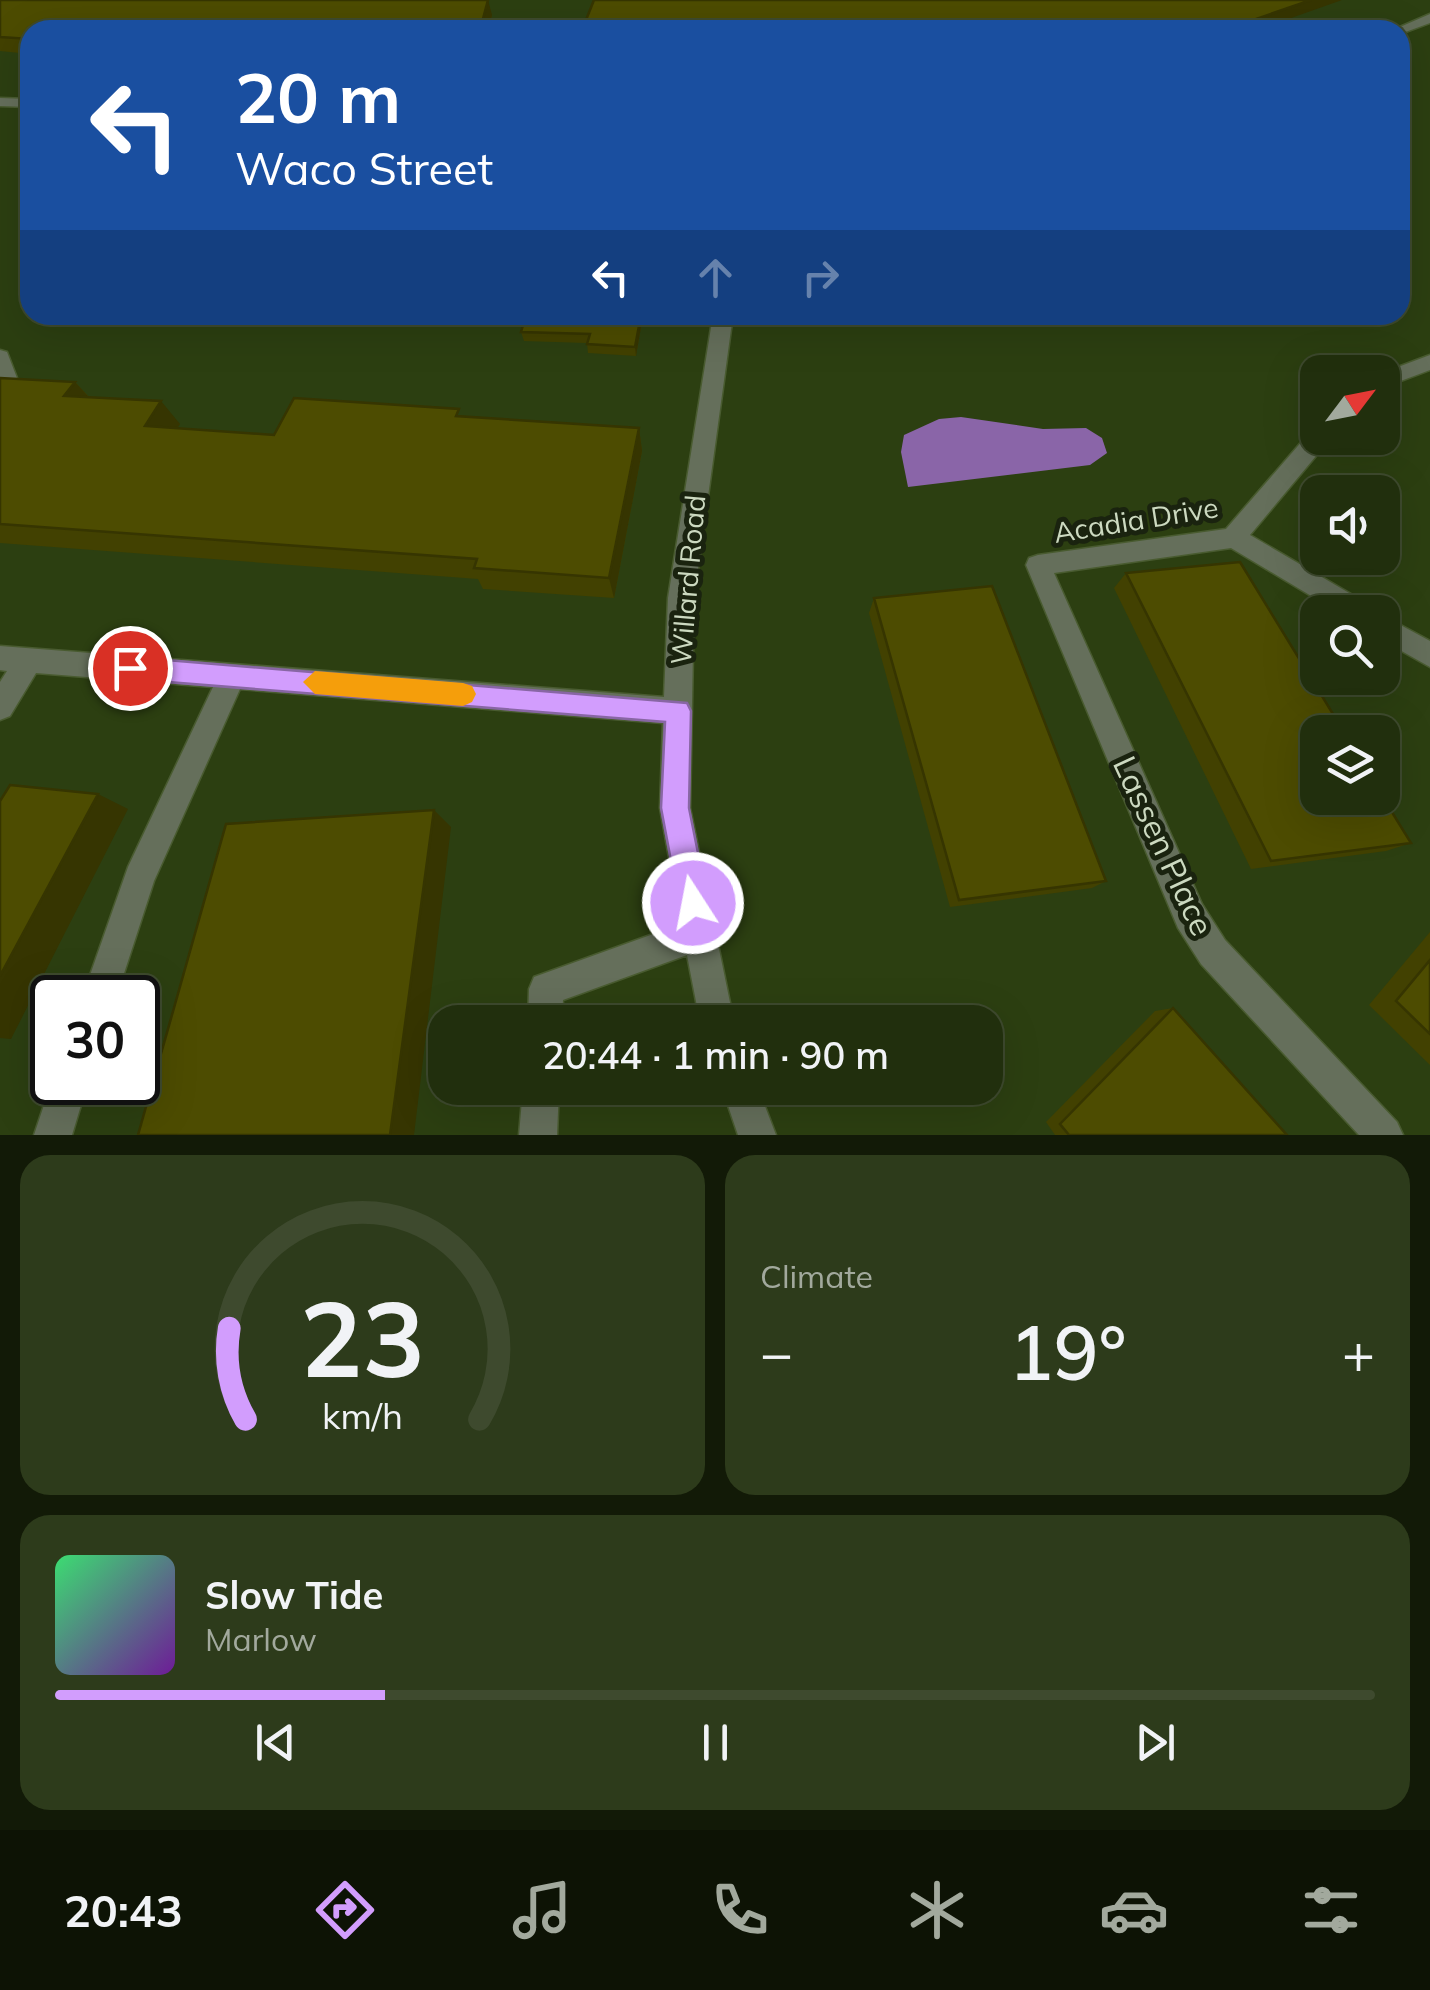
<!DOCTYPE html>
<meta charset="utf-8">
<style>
:root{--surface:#212f0d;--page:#2d3b1b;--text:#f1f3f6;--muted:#a2a99d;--line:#3e4a2e;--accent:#d29dfd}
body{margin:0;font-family:Mulish,sans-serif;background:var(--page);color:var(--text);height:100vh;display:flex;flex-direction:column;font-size:38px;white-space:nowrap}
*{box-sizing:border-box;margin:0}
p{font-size:32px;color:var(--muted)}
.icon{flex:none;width:55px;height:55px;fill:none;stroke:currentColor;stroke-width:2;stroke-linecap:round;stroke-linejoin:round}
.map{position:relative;height:1135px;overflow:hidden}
.drawer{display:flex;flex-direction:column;gap:20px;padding:20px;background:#121a07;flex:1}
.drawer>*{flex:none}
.guide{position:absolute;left:20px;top:20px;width:1390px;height:305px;border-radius:30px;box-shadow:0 10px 40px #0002,0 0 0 2px var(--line);background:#1a4fa0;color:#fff;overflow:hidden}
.needle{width:65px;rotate:58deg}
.tools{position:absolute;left:1300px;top:355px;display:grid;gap:20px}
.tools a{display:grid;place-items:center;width:100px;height:100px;border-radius:20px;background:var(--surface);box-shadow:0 10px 40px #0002,0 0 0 2px var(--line);font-size:50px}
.speed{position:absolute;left:30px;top:975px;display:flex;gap:20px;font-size:50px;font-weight:700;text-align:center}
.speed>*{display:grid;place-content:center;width:130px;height:130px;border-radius:50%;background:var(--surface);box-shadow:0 10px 40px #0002,0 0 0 2px var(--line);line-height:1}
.speed .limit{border:5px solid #111;border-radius:15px;background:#fff;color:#111}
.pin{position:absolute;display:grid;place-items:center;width:85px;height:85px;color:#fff;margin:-42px;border:5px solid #fff;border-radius:50%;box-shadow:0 2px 10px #0007}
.me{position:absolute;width:110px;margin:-55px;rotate:349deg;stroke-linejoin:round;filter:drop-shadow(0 0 8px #0008)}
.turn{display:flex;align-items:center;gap:35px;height:210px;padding:0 50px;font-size:45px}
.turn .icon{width:130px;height:130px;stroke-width:2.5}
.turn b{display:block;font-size:70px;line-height:85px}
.lanes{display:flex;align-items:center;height:95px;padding:0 50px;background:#0003;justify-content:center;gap:50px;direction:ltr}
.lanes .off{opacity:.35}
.big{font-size:75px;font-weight:600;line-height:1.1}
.drawer .card{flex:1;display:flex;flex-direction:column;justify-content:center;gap:15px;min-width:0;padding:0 35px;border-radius:30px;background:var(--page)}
.drawer .dial{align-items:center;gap:0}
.dial svg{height:260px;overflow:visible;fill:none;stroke:var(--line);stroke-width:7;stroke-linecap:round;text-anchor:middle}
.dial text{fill:var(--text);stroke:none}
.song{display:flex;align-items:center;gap:30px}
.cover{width:120px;height:120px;border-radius:15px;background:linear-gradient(135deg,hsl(140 70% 55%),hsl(280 70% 35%))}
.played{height:10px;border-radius:5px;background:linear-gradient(90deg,var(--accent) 25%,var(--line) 25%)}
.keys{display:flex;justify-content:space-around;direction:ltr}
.heat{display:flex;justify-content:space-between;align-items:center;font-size:55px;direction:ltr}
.drawer .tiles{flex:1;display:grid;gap:20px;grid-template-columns:1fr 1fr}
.card:last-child{grid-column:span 2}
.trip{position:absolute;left:428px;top:1005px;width:575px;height:100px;border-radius:30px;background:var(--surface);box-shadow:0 10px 40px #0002,0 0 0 2px var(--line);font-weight:600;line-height:100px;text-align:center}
.tab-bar{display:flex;height:160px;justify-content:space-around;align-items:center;background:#0d1305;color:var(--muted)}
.tab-bar .icon{width:70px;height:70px}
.tab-bar .current{color:var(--accent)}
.tab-bar b{font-size:45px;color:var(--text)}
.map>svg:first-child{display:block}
</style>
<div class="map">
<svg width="1430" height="1135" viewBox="0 0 1430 1135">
<rect width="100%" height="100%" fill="#2c3f11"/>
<path fill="#8a65a8" d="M961,417L1043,429L1086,428L1102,438L1107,453L1090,465L908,487L901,452L904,435L939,419Z"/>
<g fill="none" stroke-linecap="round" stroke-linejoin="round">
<defs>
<path id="minor" d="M1430,14V23L1400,34V30H1393Z
M0,98L30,99V107L0,106Z
M713,315H733L694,598L690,808L734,1022H700L687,955L563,1000L562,1022H528L529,989L534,977L681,924L660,808L663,723L240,689L154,881L116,998H82L128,867L213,687L36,673L10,716L0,720V682L7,671L0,670V646L664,697L668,598Z
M0,350L7,352L17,378L8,403L0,406Z
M1430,355V370L1382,388V373Z
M1318,430V438H1329L1326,444L1250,535L1368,604L1372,612H1338L1231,548L1054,573L1202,904L1225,940L1397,1122L1403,1135H1359L1201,964L1178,928L1026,565L1029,558L1038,555L1226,529L1310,432Z
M1382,615L1430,641V667L1382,640Z
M52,1081L88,1082L72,1135H34Z
M523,1088H559L557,1135H519Z
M722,1088H758L776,1135H738Z"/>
</defs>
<use href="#minor" stroke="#495b30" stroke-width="3"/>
<use href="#minor" fill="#656f5b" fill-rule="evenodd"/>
</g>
<path fill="#424101" d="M0,0L492,15L488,30H30V54L0,51Z
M526,315H643L636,356L588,353L587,343L524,341L521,332Z
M0,378L75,382L89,397L180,424L177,428L274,435L461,416L639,428L642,451L614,598L483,589L478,579L0,543Z
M1126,573L1411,843L1386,851L1251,869L1114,588Z
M874,598L1106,881L1092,888L950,907L869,613Z
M1430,932V1065L1369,1005Z
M1173,1008L1287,1135H1055L1046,1122L1155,1011Z"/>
<path fill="#363501" d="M488,0L492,15L488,30H480Z
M1311,0H1342L1257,30H1224Z
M641,315H643L636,356L635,347Z
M75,382L96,405L64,396Z
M161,401L180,424L164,449L145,426Z
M639,428L642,451L614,598L609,578Z
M98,794L128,809L11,1039L0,1038V976Z
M434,810L451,827L414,1135H390Z"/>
<path fill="#4d4c01" stroke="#363501" stroke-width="2.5" d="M0,0H488L480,30H30V39L0,37Z
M594,0H1311L1224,30H582Z
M526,315H641L635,347L587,344L590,334L521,332Z
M0,378L75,382L64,396L161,401L145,426L274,435L294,398L459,409L456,416L639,428L609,578L474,568L477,559L0,524Z
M1240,562L1344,732H1318V798L1382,796L1411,843L1271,861L1126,573Z
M992,586L1106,881L959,900L874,598Z
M10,785L98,794L0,976V801Z
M434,810L390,1135H138L226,824Z
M1430,960V1034L1396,1001Z
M1173,1008L1287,1135H1069L1060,1124Z"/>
<path fill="#d29dfd" stroke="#8866a4" stroke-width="2.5" d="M130,657L687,703L691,711L689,808L708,903L704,913L693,917L683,913L679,903L661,808L665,722L130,679L118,668Z"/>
<path fill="#f59e0b" d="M315,671L463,683L472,686L476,694L472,702L463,706L315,694L303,682Z"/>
<g text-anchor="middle" stroke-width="10" stroke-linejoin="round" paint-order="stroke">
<g font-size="28" fill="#ccd9c0" stroke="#1a230f">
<text transform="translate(1136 520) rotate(-9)" y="10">Acadia Drive</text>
<text transform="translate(688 580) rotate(-85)" y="10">Willard Road</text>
</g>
<g font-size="32" fill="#ccd9c0" stroke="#1a230f">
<text transform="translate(1163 846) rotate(65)" y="11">Lassen Place</text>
</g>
</g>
</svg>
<div class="tools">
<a><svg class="needle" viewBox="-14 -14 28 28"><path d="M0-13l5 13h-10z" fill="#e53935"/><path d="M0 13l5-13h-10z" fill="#a2a99d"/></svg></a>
<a><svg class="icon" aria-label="sound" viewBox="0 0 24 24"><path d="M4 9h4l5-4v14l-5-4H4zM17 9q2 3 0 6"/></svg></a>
<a><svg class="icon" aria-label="search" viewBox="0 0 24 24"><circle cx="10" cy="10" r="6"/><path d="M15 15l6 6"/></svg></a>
<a><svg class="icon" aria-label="layers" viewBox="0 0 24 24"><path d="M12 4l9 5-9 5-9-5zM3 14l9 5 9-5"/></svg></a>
</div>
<div class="speed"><div class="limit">30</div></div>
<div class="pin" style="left:130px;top:668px;background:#d93025"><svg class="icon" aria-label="arrive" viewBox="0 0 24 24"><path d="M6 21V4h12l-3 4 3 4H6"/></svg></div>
<svg class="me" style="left:693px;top:903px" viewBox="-20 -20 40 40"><circle r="17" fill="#d29dfd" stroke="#fff" stroke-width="3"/><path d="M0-11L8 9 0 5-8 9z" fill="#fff"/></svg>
<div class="trip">20:44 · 1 min · 90 m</div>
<div class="guide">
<div class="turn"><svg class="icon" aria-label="left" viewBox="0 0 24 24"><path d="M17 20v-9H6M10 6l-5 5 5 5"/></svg><div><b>20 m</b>Waco Street</div></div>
<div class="lanes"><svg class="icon" aria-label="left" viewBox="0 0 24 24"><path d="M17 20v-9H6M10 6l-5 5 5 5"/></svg><svg class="icon off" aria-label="ahead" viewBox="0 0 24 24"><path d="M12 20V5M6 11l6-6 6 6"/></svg><svg class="icon off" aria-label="right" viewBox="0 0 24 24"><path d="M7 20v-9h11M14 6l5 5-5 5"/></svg></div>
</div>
</div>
<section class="drawer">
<div class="tiles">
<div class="card dial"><svg viewBox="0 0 100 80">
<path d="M14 69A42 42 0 1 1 86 69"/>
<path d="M14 69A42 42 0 0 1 9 41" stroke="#d29dfd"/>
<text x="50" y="56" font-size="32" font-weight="700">23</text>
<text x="50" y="72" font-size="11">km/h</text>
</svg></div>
<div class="card"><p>Climate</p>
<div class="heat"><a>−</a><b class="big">19°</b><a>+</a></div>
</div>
<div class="card">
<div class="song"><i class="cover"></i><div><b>Slow Tide</b><p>Marlow</p></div></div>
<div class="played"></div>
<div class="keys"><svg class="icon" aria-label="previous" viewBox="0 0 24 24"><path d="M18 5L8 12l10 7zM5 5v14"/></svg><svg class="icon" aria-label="pause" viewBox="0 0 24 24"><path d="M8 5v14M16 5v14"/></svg><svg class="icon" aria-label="next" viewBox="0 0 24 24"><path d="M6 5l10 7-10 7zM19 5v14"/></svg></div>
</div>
</div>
</section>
<nav class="tab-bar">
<b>20:43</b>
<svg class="icon current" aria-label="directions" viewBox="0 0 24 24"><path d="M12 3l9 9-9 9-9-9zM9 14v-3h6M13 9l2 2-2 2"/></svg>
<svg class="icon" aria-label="music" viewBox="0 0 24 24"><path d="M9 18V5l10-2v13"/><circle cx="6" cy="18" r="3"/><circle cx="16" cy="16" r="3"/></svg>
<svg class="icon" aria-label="phone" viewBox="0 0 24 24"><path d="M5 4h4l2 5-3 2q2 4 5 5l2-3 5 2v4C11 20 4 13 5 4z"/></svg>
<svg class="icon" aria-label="climate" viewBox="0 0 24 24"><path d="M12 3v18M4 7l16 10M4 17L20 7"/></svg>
<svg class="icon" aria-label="car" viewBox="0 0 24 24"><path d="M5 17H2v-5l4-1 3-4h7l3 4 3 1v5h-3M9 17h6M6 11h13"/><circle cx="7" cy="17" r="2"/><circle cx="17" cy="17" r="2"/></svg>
<svg class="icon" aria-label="filters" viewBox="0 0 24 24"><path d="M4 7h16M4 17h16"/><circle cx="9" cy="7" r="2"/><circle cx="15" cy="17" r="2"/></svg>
</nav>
